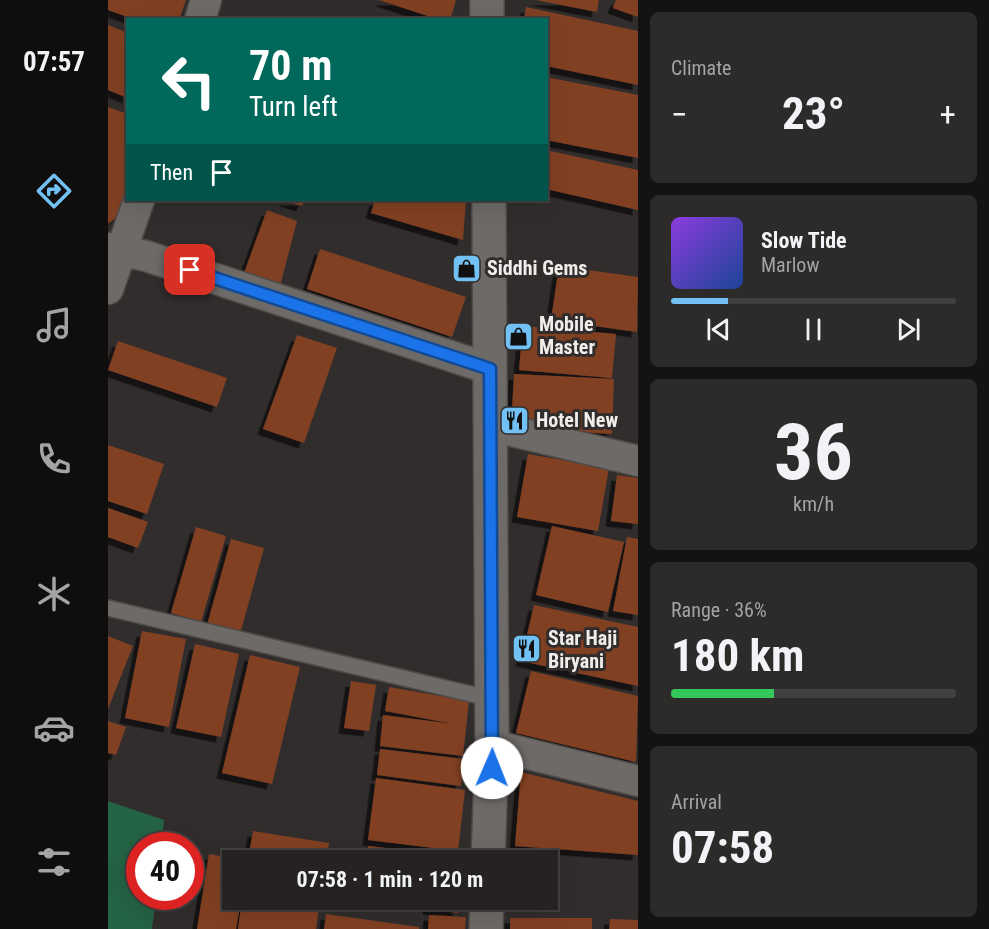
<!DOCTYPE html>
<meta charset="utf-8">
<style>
:root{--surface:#252221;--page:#2d2a2a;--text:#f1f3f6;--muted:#a3a4a5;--line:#423f3f;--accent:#71c1f5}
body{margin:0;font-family:"Roboto Condensed",sans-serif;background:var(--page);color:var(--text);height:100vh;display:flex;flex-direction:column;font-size:22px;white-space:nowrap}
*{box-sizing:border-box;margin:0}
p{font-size:20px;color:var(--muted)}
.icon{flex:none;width:33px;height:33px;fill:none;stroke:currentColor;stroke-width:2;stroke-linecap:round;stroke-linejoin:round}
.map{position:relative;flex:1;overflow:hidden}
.side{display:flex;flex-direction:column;gap:12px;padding:12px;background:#141312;width:351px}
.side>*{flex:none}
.top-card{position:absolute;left:18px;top:18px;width:422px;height:183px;border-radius:0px;box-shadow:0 6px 24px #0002,0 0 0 2px var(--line);background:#00695c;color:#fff;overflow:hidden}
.speed{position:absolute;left:18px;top:832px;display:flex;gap:12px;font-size:30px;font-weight:700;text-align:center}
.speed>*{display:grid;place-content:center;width:78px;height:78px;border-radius:50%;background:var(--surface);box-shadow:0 6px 24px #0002,0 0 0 2px var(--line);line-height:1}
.speed .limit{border:9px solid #d22;background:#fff;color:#111}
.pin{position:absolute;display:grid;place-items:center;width:51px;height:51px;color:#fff;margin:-26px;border-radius:12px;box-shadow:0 3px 9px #0006}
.me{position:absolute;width:66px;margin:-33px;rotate:1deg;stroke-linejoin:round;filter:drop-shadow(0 0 4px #0008)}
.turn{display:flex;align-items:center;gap:21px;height:126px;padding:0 24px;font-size:27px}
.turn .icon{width:78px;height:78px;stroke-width:2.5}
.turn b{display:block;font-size:42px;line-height:51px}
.then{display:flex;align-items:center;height:57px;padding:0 24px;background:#0003;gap:12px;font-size:22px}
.big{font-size:45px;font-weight:700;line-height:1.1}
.side .widget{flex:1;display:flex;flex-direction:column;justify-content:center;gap:9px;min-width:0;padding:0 21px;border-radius:9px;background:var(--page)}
.side .dial{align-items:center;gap:0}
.dial b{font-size:78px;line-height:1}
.song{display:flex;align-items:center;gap:18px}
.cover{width:72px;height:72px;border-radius:9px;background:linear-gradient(135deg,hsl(270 70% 55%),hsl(220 70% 35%))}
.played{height:6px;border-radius:3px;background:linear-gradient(90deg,var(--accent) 20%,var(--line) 20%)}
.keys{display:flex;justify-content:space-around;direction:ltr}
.heat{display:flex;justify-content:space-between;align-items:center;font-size:33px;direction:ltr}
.charge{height:9px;border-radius:4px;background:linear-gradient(90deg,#34c759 36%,var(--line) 0)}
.trip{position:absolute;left:114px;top:850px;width:336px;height:60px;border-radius:0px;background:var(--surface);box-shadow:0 6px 24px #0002,0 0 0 2px var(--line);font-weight:700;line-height:60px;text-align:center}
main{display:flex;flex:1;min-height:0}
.menu{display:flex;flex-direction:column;width:108px;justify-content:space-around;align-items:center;background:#0f0e0d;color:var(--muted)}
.menu .icon{width:42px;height:42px}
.menu .on{color:var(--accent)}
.menu b{font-size:27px;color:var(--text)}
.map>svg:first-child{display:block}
</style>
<main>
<nav class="menu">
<b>07:57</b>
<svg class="icon on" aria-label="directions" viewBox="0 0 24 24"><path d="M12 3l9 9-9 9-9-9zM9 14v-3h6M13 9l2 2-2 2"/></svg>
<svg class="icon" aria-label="music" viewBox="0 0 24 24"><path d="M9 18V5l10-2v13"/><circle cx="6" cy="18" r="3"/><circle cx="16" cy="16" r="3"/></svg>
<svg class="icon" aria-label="phone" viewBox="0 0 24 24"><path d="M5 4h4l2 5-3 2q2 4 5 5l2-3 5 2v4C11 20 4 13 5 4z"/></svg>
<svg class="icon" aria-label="climate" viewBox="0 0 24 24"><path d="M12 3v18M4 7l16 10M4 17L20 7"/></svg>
<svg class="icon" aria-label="car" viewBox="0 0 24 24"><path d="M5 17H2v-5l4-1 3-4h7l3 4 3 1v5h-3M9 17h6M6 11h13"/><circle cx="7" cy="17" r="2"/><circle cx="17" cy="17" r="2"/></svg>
<svg class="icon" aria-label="filters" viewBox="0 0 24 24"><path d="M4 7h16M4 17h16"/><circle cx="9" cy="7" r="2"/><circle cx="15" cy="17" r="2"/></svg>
</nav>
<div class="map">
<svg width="530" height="929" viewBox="0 0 530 929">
<defs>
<filter id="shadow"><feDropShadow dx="-5.5" dy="5.5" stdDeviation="0" flood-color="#0009"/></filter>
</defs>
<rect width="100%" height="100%" fill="#312d2c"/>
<path fill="#246344" d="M0,801L56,820L53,846H32V897H48L44,929H0Z"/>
<path fill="#824023" filter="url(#shadow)" d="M0,0H78L71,20H28L0,10Z
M271,0H348L342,20H332Z
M428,0H491L489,12Z
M508,0H530V17L505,8Z
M418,7L530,31V85L438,66V20H416Z
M0,25L20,33V98L0,90Z
M438,77L530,95V158L438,140Z
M0,107L20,114V196L13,214L0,224Z
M438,150L530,170V210L438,189Z
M175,200H196L194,206Z
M267,200H358L355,240L263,213Z
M159,210L189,221L172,286L136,273Z
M212,249L358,297L344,337L199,289Z
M451,266L530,277L529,332L443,320Z
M415,326L508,334L504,378L411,370Z
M189,335L229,348L196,443L155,429Z
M10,341L119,378L109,407L0,370Z
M406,374L506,379L504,434L403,428Z
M0,445L56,464L39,514L0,501Z
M420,454L501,468L490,531L409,517Z
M509,475L530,478V524L503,521Z
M0,508L40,522L30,548L0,537Z
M444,526L516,542L500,612L428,595Z
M88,527L118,536L93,622L63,613Z
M519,537L530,539V615L505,611Z
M123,539L156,548L132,634L99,625Z
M426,605L530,627V686L413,661Z
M34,631L78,639L61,727L17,718Z
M0,636L25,646L0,709Z
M87,644L131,654L113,737L68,728Z
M142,655L192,667L164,784L114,773Z
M423,671L530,696L528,762L408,733Z
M243,681L268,685L261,731L236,728Z
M281,687L361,701L355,756L272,746L275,715L346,724L277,711Z
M0,721L18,727L8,755L0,753Z
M272,749L356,759L353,786L269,775Z
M413,772L530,801V855L407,846Z
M268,778L357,790L350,851L260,840Z
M145,831L221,843L218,861H140Z
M260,846L356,857V861H259Z
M101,854L135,860L124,861V900H133L128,929H89Z
M402,854L423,855V861H401Z
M134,900H212L208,929H130Z
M320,900H351L350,913L320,909Z
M218,914L311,927V929H216Z
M321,915L358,917L357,929H320Z
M402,918H484V929H402Z
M502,919L530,920V929H501Z"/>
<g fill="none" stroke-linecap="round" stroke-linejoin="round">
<defs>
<path id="lane" d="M0,608L384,699"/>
<path id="street" d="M92,20L98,0
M0,248L38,256L382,369
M0,289L31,200
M383,426L530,461
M384,745L530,781"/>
<path id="secondary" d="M379,0V20
M380,861L384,745L381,200
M378,929L379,900"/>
</defs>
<use href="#lane" stroke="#4d4a48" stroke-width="18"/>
<use href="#street" stroke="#4d4a48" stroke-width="33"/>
<use href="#secondary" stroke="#4d4a48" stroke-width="36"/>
<use href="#lane" stroke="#6e6a68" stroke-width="15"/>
<use href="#street" stroke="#6e6a68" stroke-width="30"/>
<use href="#secondary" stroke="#6e6a68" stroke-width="33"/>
</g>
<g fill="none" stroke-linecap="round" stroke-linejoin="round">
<defs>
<path id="route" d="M82,270L382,369L384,768"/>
</defs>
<use href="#route" stroke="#114b97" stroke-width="15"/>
<use href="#route" stroke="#1a73e8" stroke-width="10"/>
</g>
<defs>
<symbol id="shop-square" viewBox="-11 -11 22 22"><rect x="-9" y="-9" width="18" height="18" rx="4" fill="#71c1f5" stroke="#312d2c"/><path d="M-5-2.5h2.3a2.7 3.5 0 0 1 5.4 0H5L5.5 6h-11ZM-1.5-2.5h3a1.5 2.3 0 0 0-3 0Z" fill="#111"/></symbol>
<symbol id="restaurant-square" viewBox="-11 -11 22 22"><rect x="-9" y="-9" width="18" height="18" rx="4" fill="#71c1f5" stroke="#312d2c"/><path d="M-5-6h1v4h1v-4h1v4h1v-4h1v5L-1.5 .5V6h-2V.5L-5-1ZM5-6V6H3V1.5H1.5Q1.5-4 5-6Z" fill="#111"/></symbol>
</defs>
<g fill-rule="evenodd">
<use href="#shop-square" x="342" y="252" width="33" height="33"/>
<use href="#shop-square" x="394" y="320" width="33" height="33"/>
<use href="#restaurant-square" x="390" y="404" width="33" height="33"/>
<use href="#restaurant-square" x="402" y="632" width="33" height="33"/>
</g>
<g text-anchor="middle" stroke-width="6" stroke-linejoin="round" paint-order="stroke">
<g font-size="20" font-weight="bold" fill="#f0eeec" stroke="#312d2c" text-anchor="start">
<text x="379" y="275">Siddhi Gems</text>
<text x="431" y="331">Mobile<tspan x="431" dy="23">Master</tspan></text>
<text x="428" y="427">Hotel New</text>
<text x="440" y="645">Star Haji<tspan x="440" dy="23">Biryani</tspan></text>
</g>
</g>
</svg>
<div class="speed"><div class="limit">40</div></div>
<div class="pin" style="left:82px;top:270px;background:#d93025"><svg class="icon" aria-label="arrive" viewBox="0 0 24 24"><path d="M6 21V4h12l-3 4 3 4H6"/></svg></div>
<svg class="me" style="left:384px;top:768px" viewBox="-20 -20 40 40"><circle r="19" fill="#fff"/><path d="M0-13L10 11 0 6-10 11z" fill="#1a73e8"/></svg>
<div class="trip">07:58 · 1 min · 120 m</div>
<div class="top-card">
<div class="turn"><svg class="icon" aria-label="left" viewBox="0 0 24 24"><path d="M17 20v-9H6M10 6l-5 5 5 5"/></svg><div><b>70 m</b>Turn left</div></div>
<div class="then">Then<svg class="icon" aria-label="arrive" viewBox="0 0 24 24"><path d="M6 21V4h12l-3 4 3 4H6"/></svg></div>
</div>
</div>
<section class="side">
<div class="widget"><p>Climate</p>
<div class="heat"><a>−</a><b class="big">23°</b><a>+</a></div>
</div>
<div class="widget">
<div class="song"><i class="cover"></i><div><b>Slow Tide</b><p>Marlow</p></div></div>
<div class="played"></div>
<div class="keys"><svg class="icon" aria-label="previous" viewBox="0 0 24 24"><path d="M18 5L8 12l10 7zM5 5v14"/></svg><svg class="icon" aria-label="pause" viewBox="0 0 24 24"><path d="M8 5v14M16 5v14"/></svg><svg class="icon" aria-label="next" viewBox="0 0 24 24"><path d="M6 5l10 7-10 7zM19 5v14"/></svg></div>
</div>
<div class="widget dial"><b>36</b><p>km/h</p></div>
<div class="widget"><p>Range · 36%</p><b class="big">180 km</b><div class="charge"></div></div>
<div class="widget"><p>Arrival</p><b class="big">07:58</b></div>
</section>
</main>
